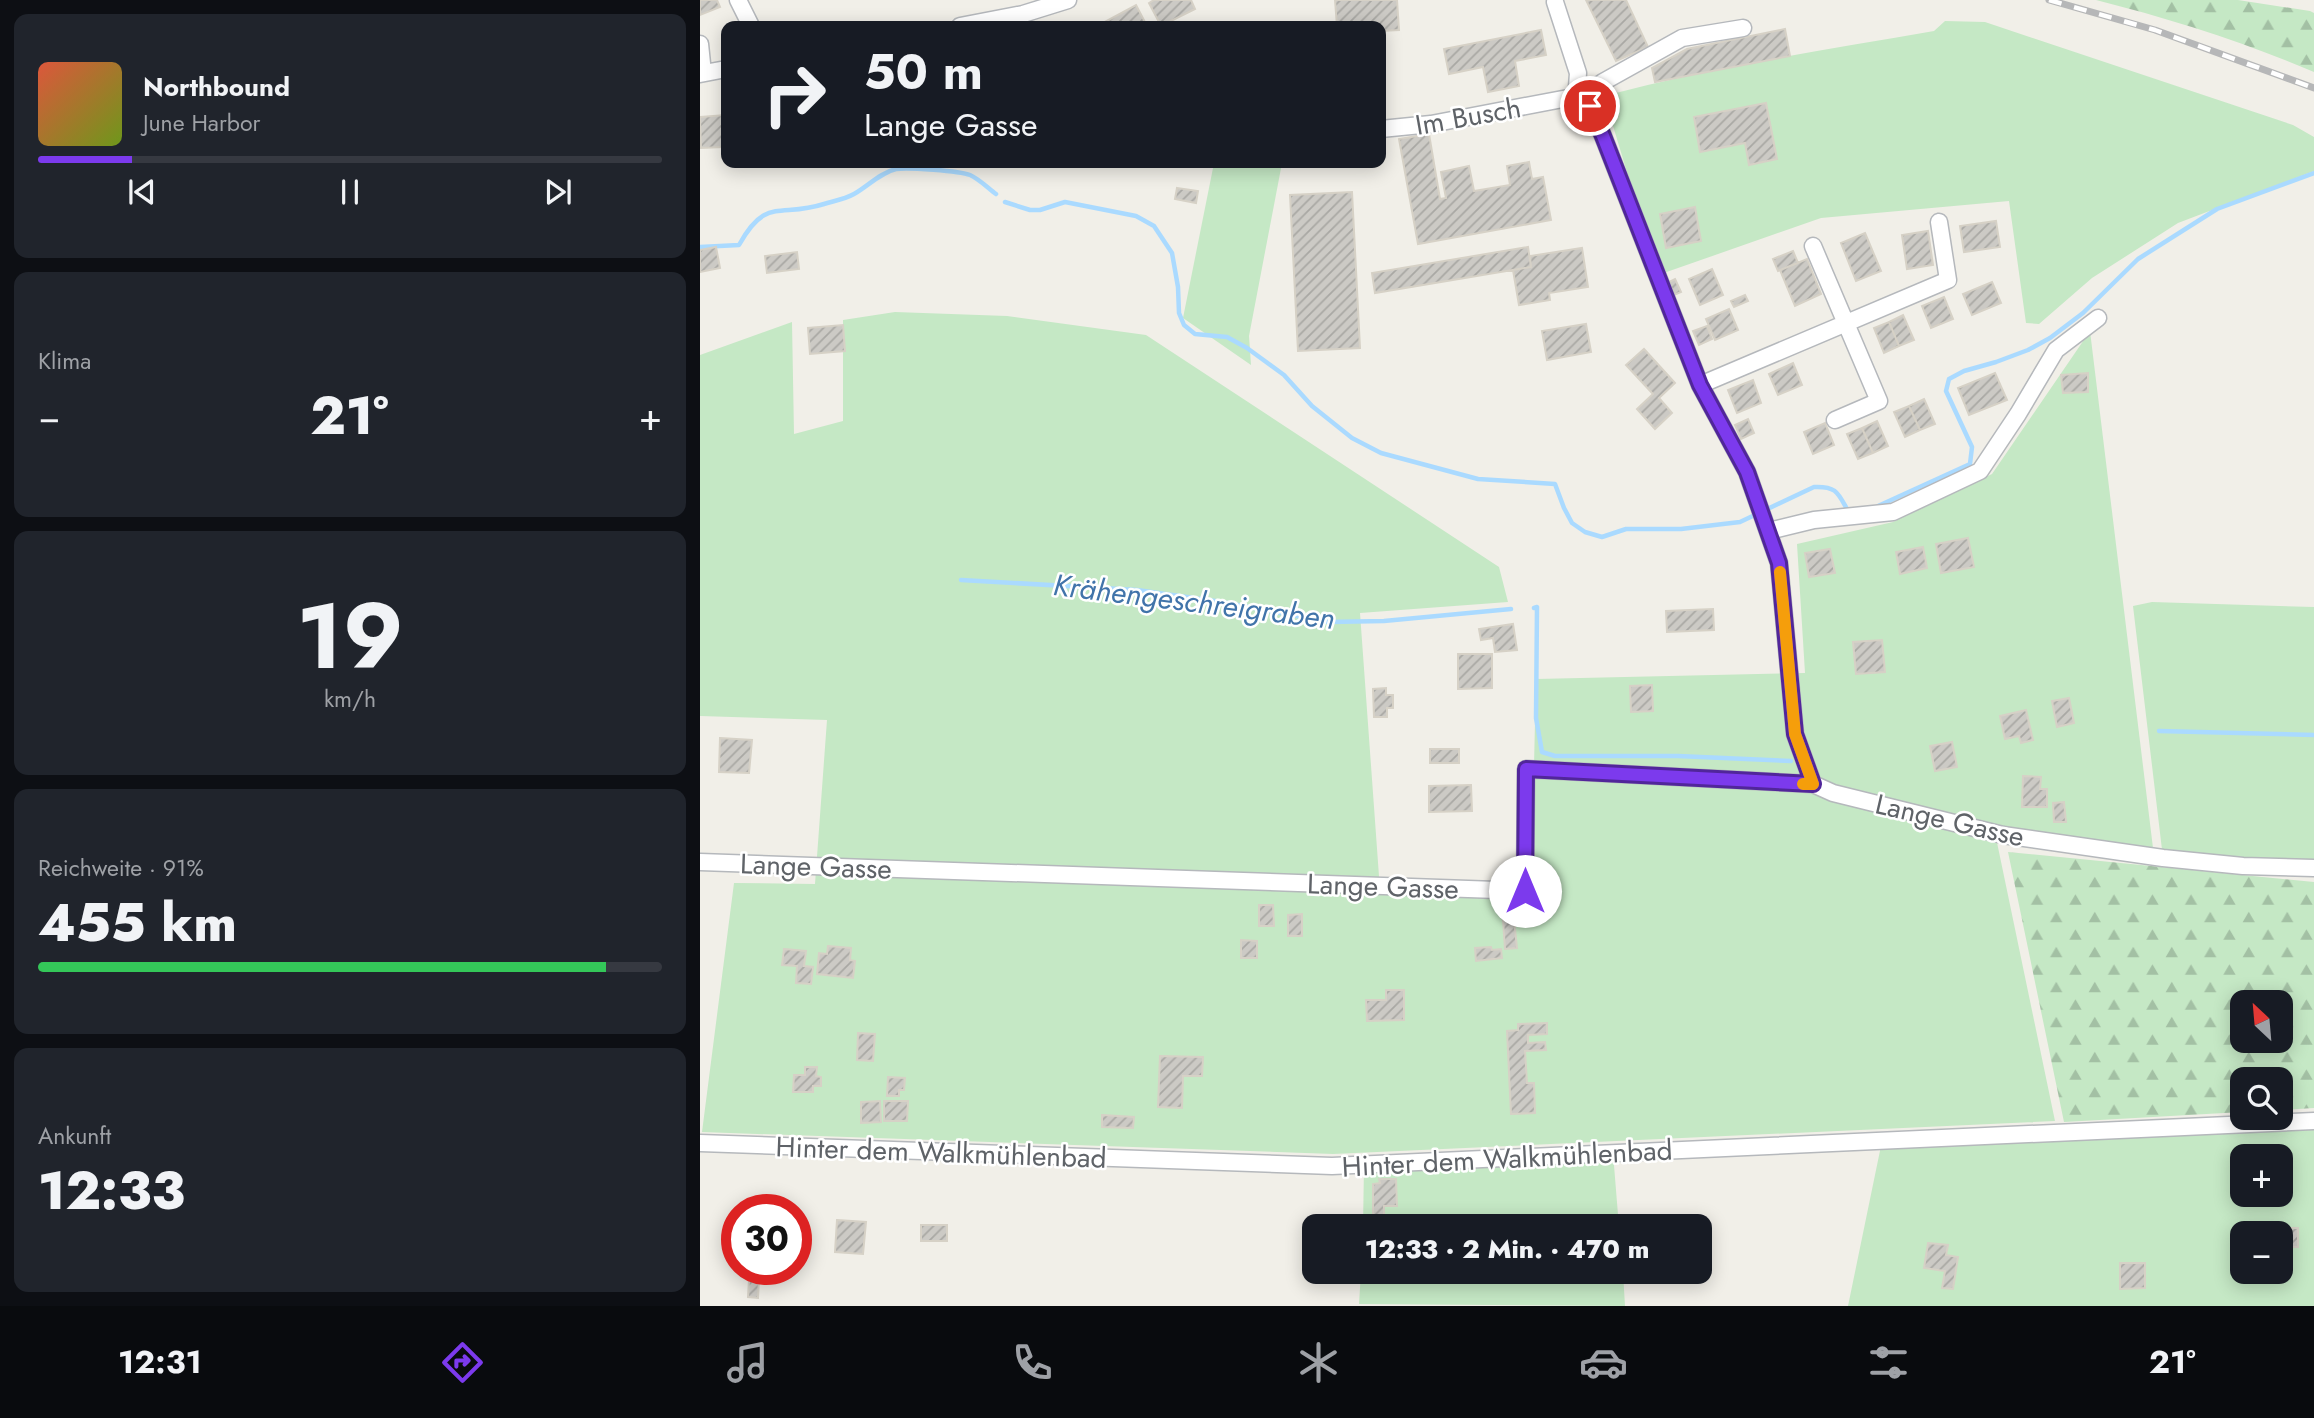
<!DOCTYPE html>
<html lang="de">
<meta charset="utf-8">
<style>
:root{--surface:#171b24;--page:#20242c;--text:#f1f3f6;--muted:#9ea1a6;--line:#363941;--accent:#7c3aed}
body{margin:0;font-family:Jost,sans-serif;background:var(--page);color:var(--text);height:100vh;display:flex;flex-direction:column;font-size:26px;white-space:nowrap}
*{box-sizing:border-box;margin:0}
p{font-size:23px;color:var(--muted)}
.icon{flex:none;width:38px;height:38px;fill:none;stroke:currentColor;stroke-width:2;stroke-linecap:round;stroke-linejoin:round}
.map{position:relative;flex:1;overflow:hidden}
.drawer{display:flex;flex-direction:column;gap:14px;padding:14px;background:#0d0f14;width:700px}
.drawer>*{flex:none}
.top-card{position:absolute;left:21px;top:21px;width:665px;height:147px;border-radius:14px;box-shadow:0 4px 18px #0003;background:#171b24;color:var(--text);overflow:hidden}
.needle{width:46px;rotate:334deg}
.fabs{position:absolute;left:1530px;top:990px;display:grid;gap:14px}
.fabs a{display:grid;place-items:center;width:63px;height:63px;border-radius:14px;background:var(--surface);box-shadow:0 4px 18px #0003;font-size:35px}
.speed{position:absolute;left:21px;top:1194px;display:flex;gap:14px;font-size:35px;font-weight:700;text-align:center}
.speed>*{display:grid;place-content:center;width:91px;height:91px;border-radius:50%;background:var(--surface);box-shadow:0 4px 18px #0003;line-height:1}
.speed .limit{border:10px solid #d22;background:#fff;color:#111}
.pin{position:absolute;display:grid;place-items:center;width:60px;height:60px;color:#fff;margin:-30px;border:4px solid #fff;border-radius:50%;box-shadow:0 2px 7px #0007}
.me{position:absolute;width:77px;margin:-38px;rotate:0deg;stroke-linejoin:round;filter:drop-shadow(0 0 5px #0008)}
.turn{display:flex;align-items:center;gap:24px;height:147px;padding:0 28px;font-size:32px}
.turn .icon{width:91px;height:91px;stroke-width:2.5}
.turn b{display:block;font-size:49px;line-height:60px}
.big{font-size:52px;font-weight:800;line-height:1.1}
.drawer .tile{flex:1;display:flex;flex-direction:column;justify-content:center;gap:10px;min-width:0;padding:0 24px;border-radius:14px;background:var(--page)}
.drawer .dial{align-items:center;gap:0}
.dial b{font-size:91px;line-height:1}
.song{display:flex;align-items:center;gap:21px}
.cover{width:84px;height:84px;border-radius:10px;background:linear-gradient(135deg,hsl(10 70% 55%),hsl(80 70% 35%))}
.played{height:7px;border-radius:4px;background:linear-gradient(90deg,var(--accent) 15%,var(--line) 15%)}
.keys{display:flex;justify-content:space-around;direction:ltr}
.heat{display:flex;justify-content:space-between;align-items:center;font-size:38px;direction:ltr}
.charge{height:10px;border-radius:5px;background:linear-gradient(90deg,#34c759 91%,var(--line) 0)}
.trip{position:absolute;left:602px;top:1214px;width:410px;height:70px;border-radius:14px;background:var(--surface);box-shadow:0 4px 18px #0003;font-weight:800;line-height:70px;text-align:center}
.dock{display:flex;height:112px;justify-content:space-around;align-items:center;background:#090b0e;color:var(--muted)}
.dock .icon{width:49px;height:49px}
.dock .on{color:var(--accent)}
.dock b{font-size:32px;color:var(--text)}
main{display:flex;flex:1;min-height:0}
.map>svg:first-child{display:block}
</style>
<main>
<section class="drawer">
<div class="tile">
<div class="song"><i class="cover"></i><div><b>Northbound</b><p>June Harbor</p></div></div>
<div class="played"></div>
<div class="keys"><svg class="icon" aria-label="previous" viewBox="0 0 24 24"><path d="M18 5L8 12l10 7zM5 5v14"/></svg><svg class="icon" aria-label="pause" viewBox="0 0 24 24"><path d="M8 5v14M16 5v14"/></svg><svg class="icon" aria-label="next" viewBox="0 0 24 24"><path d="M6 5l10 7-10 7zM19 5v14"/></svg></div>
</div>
<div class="tile"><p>Klima</p>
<div class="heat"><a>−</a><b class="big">21°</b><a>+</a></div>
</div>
<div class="tile dial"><b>19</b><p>km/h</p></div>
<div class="tile"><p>Reichweite · 91%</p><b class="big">455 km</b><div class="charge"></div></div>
<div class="tile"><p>Ankunft</p><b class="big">12:33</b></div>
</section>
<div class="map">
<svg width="1614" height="1306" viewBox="0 0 1614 1306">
<defs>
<pattern id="forest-firs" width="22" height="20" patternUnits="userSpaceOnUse" patternTransform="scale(1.75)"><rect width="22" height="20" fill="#c5e8c5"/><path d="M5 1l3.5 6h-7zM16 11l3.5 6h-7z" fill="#a3c0a4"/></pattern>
<pattern id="building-hatch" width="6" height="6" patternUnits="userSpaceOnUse" patternTransform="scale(1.75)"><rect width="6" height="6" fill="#cccac5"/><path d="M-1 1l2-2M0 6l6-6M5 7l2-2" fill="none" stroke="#a9a8a4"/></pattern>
</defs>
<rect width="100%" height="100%" fill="#f1efe8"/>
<path fill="#c5e8c5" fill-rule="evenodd" d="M1245,21L1285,22L1593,125L1614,137V171L1478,223L1392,278L1339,324L1326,323L1309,201L1121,218L958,275L904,96C1013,67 1124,50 1234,31Z
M514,163H582L549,336L551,365L483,318Z
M195,312L307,316L446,335L799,567L808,602L660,613L680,890L831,895L836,679L1105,673L1097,544L1193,522L1292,474L1390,331L1453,848L1294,828L1355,1121L633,1154L2,1132L34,883L115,884L127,720L0,716V355L92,322L94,434L143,421V320Z
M1452,602L1614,607V868L1463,858L1433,606Z
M1614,1121V1306H1148L1182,1141ZM1542,1157H1580V1195H1542ZM1542,1234H1580V1272H1542Z
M913,1153L919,1227H663L664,1165Z
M661,1272H923L925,1306L659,1304Z"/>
<path fill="url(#forest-firs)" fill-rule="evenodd" d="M1396,0H1538L1610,11L1614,13V72C1544,42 1471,19 1396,0Z
M1308,852L1614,882V1108L1580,1110V1080H1542V1112L1364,1122ZM1542,1003H1580V1041H1542Z"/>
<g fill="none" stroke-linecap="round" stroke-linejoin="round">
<path stroke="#aadaff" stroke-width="4.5" d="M305,202L330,210H340L365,202L436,216L454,226L472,253L478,287L479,313L484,325L495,334L527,337L547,348L584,375L612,406L652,438L681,453L778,479L855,484L864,508L872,523L885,532L902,537L926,529H981L1040,522L1114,487C1137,486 1138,493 1148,511
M0,247L39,245C66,196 80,218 124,204C134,201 145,199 154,194C168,186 180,173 196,169C207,167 260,171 270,175C279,179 288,188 296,194
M1178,506L1270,464L1272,447L1246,391L1249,379L1264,371L1296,362L1328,350L1350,338L1383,313L1438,259L1517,209L1614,173
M261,580L437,590L522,602L628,622L684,621L811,609
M834,608L837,607L836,718L842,752L855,756H978L1091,761
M1459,731L1614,735"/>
</g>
<path fill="url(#building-hatch)" stroke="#d6d1c6" stroke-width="2" d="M0,0H17L20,7L0,15Z
M454,0H491L495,9L461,26L449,3Z
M635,0H697L699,30L681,31V26H637Z
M886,0H926L948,47L916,61Z
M436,5L447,26H402L401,24Z
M1085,29L1090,56L955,82L952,68L987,49Z
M841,30L846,55L815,61L819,86L788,92L783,67L749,74L744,49Z
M1066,103L1077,159L1049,165L1045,143L1000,152L994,117Z
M25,115L23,147L1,148L0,117Z
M729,134L740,199L746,198L741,172L769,166L774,191L810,185L807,166L829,162L832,179L843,177L851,220L718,244L699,139Z
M477,188L498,191L496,203L475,199Z
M652,192L660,348L598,351L590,195Z
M995,207L1001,241L966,248L960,214Z
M1296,221L1300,247L1264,252L1260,226Z
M1228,231L1233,265L1207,269L1202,235Z
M1165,233L1181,271L1156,281L1141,243Z
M16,247L20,268L0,272V250Z
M828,247L831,267L675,293L672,273Z
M882,248L888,287L849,293L850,300L819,305L813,270L831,267L830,256Z
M1093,251L1098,263L1078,271L1073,259Z
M97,252L99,269L67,273L65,256Z
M1107,259L1121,294L1095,306L1080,270Z
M1012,269L1023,295L1000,305L989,279Z
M975,279L981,292L974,295L969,282Z
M1292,282L1301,303L1272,315L1263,294Z
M1045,295L1048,301L1034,307L1031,301Z
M1244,297L1253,319L1231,328L1222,306Z
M1029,309L1038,330L1015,340L1006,319Z
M1203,315L1214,340L1199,346L1189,322Z
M1189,322L1199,346L1184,353L1174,328Z
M886,324L891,352L847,360L842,331Z
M143,325L145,351L110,354L108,328Z
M1007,326L1012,339L999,345L993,331Z
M944,349L975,383L959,398L972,413L955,429L937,409L953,394L926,365Z
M1093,363L1102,385L1078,395L1069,374Z
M1295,373L1307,400L1269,415L1258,388Z
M1388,373V392L1363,393L1361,375Z
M1053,380L1061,403L1037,413L1028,390Z
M1224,399L1235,424L1220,430L1209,406Z
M1209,406L1220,430L1205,437L1194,412Z
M1048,419L1054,433L1041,439L1035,425Z
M1177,421L1188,446L1173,453L1162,428Z
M1125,423L1134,445L1113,454L1104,432Z
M1162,428L1173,453L1158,459L1147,434Z
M1268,538L1274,567L1241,573L1236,544Z
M1223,547L1227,568L1200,574L1196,552Z
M1130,549L1135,573L1109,577L1105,553Z
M1013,609L1014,630L967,632L966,611Z
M813,624L817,650L795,652L793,638L781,640L779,629Z
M1182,640L1185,672L1156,674L1153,642Z
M758,654H792V688L758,689Z
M952,685L953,711L931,712L930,686Z
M686,688V695H693V708H687V717H674L673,689Z
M1369,698L1374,723L1357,727L1352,701Z
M1326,710L1333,740L1321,743L1319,736L1305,739L1300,716Z
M20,738L52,740L49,773L19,772Z
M1252,742L1257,767L1235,771L1230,746Z
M730,749H759V763H730Z
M1323,776L1341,777L1340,789H1347V807H1322Z
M771,785L772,811L729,812V786Z
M1364,802L1366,822H1354L1353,803Z
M559,905H573L574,926H559Z
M602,914V936H588V915Z
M814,919L817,948L805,949L803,920Z
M541,940L557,941V958H541Z
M128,946L151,948L150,960L155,961L153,978L117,974L119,953L127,954Z
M791,947L792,950L801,949L802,958L776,961L775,948Z
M84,949L106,951L104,966L113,967L111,984L96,983L97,966L82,965Z
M686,990H704V1020L667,1021L666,1000H686Z
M847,1023V1034L828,1035V1043L845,1042L846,1050L825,1051L827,1083H834L835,1113L811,1114L807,1031L818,1030V1024Z
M158,1033L175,1034L173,1061L157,1060Z
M460,1056L503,1057L502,1076H483L482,1108L458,1107Z
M105,1067H117L116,1076L121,1077V1086H113V1092H93L94,1075H105Z
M188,1077L205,1078L204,1090H199V1096H187Z
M180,1101L181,1122L161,1123V1102Z
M184,1101H208L207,1121H184Z
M402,1115L434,1117L433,1128L402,1127Z
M679,1179H696L697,1206H684V1218H673V1184L680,1183Z
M137,1220L166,1222L163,1254L135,1252Z
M221,1225H247V1241H221Z
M1583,1228H1598V1247H1584Z
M1228,1243L1248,1245L1246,1255L1258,1257L1253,1289L1242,1288L1245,1271L1224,1268Z
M1420,1263H1445V1288L1420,1289Z
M699,1272H725V1275L699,1276Z
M49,1279H59L58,1298L48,1297Z"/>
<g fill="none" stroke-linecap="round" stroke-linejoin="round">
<defs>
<path id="minor" d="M38,0L51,26
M855,2L878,73L876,101
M260,26L323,14L368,0
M0,44L3,73
M0,74L26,69
M876,101L903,82L982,38L1043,28
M681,129L731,124L868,98L890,106L903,136L1000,385L1047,472L1079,563L1095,734L1113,784
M1113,246L1179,401L1135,420
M1000,385L1248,280L1239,222
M1069,531L1114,520L1193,512L1280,471L1318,414L1356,350L1398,318
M0,862L825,891L826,769L1113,784L1133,793L1303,835L1463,858L1543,866L1614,868
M0,1143L632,1166L1614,1121"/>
</defs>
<use href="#minor" stroke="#b5b8bc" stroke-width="19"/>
<use href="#minor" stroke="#fff" stroke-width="16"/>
<defs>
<path id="rail" d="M1349,0L1455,30L1614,88"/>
</defs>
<use href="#rail" stroke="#b6b7b8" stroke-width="7"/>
<use href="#rail" stroke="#fff" stroke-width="4.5" stroke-dasharray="13" stroke-linecap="butt"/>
</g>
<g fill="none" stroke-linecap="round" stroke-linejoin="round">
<defs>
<path id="route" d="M825,891L826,769L1113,784L1095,734L1079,563L1047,472L1000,385L903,136L890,106"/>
</defs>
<use href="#route" stroke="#51269a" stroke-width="18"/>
<use href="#route" stroke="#7c3aed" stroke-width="12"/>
<path stroke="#f59e0b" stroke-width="12" d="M1080,572L1095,734L1113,784H1103"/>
</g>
<g text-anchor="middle" stroke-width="5" stroke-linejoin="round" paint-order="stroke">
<g font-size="28" fill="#5f6368" stroke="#fff">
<text transform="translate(768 116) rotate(-10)" y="10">Im Busch</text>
<text transform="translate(1250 820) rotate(13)" y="10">Lange Gasse</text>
<text transform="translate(116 866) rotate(2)" y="10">Lange Gasse</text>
<text transform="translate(683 886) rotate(2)" y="10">Lange Gasse</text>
<text transform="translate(241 1152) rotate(2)" y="10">Hinter dem Walkmühlenbad</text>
<text transform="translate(807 1158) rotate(-3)" y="10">Hinter dem Walkmühlenbad</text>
</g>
<g font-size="30" font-style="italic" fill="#4174aa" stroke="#fff">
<text transform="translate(494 602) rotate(7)" y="10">Krähengeschreigraben</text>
</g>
</g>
</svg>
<div class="fabs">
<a><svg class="needle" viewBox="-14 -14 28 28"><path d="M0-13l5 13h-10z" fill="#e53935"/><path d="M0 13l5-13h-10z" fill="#9ea1a6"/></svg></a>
<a><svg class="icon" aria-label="search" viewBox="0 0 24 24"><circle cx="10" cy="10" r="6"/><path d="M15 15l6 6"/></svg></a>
<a>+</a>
<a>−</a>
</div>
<div class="speed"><div class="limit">30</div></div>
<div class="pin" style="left:890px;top:106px;background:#d93025"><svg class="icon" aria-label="arrive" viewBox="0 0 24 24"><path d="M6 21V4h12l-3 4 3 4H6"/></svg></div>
<svg class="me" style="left:825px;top:891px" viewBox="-20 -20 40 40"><circle r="19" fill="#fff"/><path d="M0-13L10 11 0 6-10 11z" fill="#7c3aed"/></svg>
<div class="trip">12:33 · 2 Min. · 470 m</div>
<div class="top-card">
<div class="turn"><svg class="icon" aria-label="right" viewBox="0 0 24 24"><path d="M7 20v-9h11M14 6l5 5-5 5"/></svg><div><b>50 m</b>Lange Gasse</div></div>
</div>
</div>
</main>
<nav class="dock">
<b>12:31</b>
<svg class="icon on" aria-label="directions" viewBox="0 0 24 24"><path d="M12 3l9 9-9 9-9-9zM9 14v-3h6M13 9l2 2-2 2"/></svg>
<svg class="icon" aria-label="music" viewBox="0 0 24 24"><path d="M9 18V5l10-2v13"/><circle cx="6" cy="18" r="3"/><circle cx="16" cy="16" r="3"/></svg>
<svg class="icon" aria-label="phone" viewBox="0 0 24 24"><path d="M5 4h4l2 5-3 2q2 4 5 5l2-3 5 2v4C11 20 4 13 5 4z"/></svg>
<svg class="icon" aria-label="climate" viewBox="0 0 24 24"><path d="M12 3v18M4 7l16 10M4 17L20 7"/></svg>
<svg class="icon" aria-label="car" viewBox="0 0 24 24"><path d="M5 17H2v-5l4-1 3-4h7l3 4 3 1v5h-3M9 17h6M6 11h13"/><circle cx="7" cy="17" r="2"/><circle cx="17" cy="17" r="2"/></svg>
<svg class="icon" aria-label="filters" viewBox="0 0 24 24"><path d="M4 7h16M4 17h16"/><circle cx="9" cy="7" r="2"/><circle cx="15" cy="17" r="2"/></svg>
<b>21°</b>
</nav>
